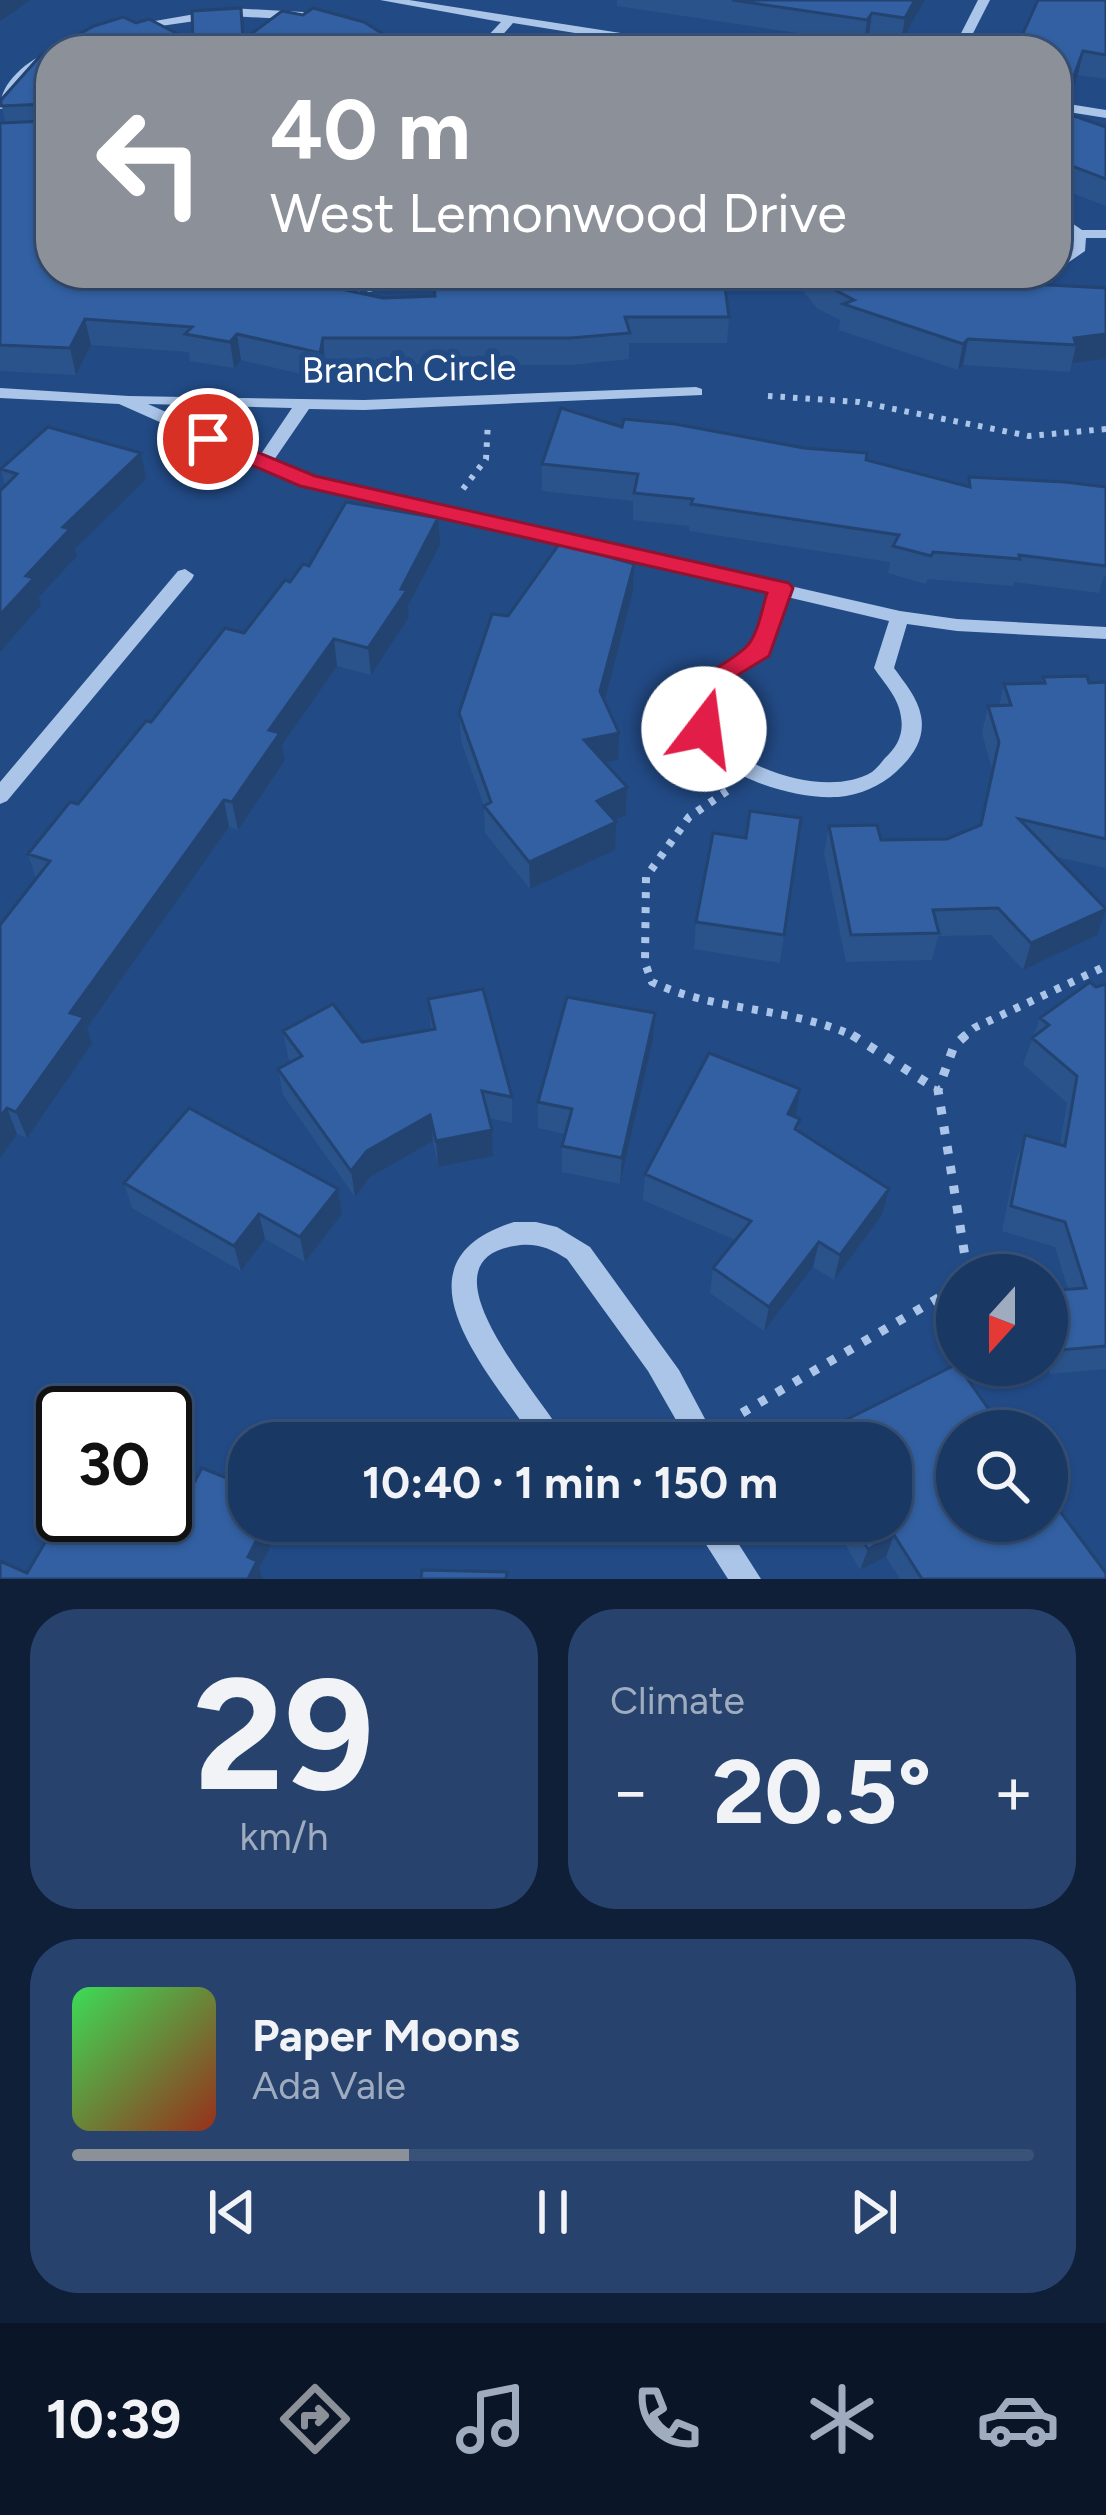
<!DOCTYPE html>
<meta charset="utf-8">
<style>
:root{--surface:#1a3864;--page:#27436d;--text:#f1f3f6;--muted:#9facbf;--line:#385278;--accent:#8c9099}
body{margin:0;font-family:Figtree,sans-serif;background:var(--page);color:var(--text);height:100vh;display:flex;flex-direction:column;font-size:45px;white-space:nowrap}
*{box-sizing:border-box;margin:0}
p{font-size:39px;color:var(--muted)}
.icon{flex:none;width:66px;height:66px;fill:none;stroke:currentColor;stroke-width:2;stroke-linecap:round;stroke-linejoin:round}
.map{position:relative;height:1579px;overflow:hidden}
.panel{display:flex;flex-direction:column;gap:30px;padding:30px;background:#0e1f37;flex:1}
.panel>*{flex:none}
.guide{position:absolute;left:36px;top:36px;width:1035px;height:252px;border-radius:48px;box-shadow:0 3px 9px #0004,0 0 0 3px var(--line);background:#8c9099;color:#fff;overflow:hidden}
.needle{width:78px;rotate:201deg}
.fabs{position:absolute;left:936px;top:1254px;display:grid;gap:24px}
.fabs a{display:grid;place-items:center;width:132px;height:132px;border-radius:50%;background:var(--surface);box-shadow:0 3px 9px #0004,0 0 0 3px var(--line);font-size:60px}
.speed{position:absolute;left:36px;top:1386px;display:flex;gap:24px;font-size:60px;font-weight:700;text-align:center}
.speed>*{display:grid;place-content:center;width:156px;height:156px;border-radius:50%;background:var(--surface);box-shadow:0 3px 9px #0004,0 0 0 3px var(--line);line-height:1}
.speed .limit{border:6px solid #111;border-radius:18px;background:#fff;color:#111}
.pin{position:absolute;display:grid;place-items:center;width:102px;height:102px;color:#fff;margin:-51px;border:6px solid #fff;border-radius:50%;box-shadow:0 3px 12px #0007}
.me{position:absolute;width:132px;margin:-66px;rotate:15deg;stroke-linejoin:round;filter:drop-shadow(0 0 9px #0008)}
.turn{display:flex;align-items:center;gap:42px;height:252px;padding:0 36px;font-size:54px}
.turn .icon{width:156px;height:156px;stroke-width:2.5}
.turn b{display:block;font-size:84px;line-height:102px}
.big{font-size:90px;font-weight:700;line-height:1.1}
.panel .tile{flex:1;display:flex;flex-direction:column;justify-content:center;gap:18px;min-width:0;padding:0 42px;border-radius:48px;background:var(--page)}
.panel .dial{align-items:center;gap:0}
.dial b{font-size:156px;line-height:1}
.song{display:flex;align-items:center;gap:36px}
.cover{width:144px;height:144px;border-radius:18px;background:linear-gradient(135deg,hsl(130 70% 55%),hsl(10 70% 35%))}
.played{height:12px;border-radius:6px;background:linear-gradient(90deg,var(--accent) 35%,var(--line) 35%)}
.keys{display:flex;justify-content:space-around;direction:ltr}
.heat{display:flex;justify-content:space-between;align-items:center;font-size:66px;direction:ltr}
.panel .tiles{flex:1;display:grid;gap:30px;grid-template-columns:1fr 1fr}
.tile:last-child{grid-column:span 2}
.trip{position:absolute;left:228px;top:1422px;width:684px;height:120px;border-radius:48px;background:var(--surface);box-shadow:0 3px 9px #0004,0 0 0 3px var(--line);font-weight:700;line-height:120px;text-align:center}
.tabs{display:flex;height:192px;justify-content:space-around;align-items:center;background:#0a1628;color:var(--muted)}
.tabs .icon{width:84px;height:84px}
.tabs .on{color:var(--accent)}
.tabs b{font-size:54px;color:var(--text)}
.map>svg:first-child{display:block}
</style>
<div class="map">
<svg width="1106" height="1579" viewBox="0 0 1106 1579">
<rect width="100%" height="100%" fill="#224a85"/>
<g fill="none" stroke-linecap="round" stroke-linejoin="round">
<path stroke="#abc5e9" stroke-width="6" stroke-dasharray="4.5 8" stroke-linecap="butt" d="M295,273C332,292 375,293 415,281L413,273
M768,396L859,402L1029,436L1106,429
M463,489L486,459L488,422"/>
<path stroke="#abc5e9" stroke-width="8" stroke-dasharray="6 9" stroke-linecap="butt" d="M727,791L689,817L646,877L645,963L652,982C717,1013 792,1006 858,1038
M962,1038L974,1028L1106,966"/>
<path stroke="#abc5e9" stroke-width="9" stroke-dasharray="8 12" stroke-linecap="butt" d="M852,1035L938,1090
M966,1035L954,1046L938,1090L968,1275
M742,1413L957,1287"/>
<path fill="#abc5e9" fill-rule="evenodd" d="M380,0H409L711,47L717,51H687L513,23C498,40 489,51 466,51L485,39L501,22Z
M978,0H990L964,51H952Z
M230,8L303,12L309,16L303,20L230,16L126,31L120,27Z
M51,50L54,51H51V60L28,75L5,108L0,109C0,81 28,61 51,50Z
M1056,102L1106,110V118L1056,110Z
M1056,212L1082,230H1106V238H1086L1085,251L1056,271V260L1072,247L1071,236L1056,223Z
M696,387L702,389V395L364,410L309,409L274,460L314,477L900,611L957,619L1106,627V639L957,631L907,624L894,668C904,682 918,698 921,716C925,736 915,753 902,766C887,782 868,792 846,796C802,803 717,778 697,735C693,727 692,717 690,708L706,674L752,646L770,593L302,485L119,404L0,398V388L129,396L364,400ZM148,404L292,408L261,454ZM787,597L889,621L874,668C884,683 899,698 901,717C904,734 897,747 885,758C881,763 877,768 872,772C832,797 745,773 719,735C714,728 712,716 710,708L724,679L767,655Z
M185,569L194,575L192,579L7,801L0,804V782L178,571Z
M514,1222H536L557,1227L590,1247L679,1370L713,1434L709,1443H681L684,1434L648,1371L567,1259C550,1248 535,1242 514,1246C412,1263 551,1405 567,1443H536C492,1375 383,1263 514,1222Z
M691,1521H724L761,1579H728Z"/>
</g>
<path fill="#2b538b" d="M617,0H925L901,41L869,36L864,43L617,6Z
M1106,0V79L1078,75L1069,99H1066L1063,112L1106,127V206L1056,187V51H1018L1020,40Z
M241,8L244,39L282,11L303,15L313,8L364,22L410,51H51V273H265L383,298L434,296L432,273H723L729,317L727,343H629V359L571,365L325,364L323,379L241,360L234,368L190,361L189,352L91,345L76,375L0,371V123H5L1,100L41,55L94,26L123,17L136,23L149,19L193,42L192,11Z
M788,273H954L973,281L1106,288V359L1072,363L1070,372L963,365L958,370L839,330L840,320L817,308Z
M622,427L866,460L967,486L969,477L1106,487V577L1104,576L1099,593L1014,582L1013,586L928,579L925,584L888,573L890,562L689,531V526L633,520V501L542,491V464Z
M1,469L146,479L75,549L77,556L39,597L41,605L0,652V491L5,486Z
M440,545L408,606L409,617L371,675L337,666L282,745L285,760L238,830L229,827L87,1028L92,1044L27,1138L17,1134L0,1158V925L36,879L28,854L78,804L151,722L244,633L290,582L309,566Z
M634,564L633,591L604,700L618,760L605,763L627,787L626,815L614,820L615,850L530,889L485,833L484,806L461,741L459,713L508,616Z
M1043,677L1089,683L1106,682V868L1056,857L1106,907L1097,935L1023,970L991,935L938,936L932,960L846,962L824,853L829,826L881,840L947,839L980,825L992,769L982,733L988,706H999L1004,684H1041Z
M801,818L780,963L694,949L696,922L746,838Z
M1106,984V1369L1050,1374L1047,1364V1291L1068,1289L1055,1247L1002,1231L1016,1161L1025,1135L1060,1144L1067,1103L1023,1064L1040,1018L1096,987Z
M428,999L512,1097V1123L489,1118L492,1130L493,1156L438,1167L433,1141L370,1177L355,1197L283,1095L278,1069L291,1062L288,1057L283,1031L362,1042L431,1029Z
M655,1013L653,1040L620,1184L562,1172V1146L565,1134L538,1128V1102Z
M795,1117L800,1119L798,1131L889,1189L882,1215L834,1280L813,1267L764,1331L710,1293L713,1268L735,1240L643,1200L645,1174Z
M124,1183L338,1189L342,1214L305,1262L265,1239L241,1271L132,1208Z
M826,1430L957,1431L1106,1579H900L886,1557L860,1570L832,1521H891V1443H823Z"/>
<path fill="#234371" d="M0,0H30L0,21Z
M915,0H925L901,41L905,18Z
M872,13L869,36L864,43L867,20Z
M1083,51L1078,75L1069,99L1074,76Z
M85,319L91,345L76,375L70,348Z
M237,334L241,360L234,368L230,342Z
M1106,334V359L1072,363L1076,345L1074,338Z
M323,338L325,364L323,379L320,353Z
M968,339L963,365L958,370L963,344Z
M141,453L146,479L75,549L77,556L39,597L41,605L0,652V615L26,576L63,527Z
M438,518L440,545L408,606L409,617L371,675L368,648Z
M634,564L633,591L600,719V691Z
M334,639L337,666L282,745L285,760L238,830L232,802L269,730Z
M619,733L618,760L584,767V740Z
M627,787L626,815L596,828L597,801Z
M224,800L229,827L87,1028L92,1044L27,1138L16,1112L70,1013Z
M616,822L615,850L530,889L529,862Z
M1106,909L1097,935L1023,970L1031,943Z
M655,1013L653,1040L620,1184L622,1158Z
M800,1089L796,1115L784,1140L788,1114Z
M7,1108L17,1134L0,1158V1117Z
M430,1115L433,1141L370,1177L355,1197L351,1171L367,1151Z
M492,1130L493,1156L438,1167L436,1141Z
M338,1189L342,1214L305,1262L300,1237Z
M889,1189L882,1215L834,1280L840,1255Z
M259,1214L265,1239L241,1271L234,1246Z
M819,1242L813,1267L764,1331L769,1307Z
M266,1521H283L259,1569L263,1579H248V1557Z
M894,1535L886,1557L860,1570L868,1549Z"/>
<path fill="#3260a2" stroke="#234371" stroke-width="3" d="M732,0H915L905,18L872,13L867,20Z
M1038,0H1106V55L1083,51L1074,76L1058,75V89L1068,92L1060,111L1106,127V179L1056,160V51H1037L1041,43L1020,40Z
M241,8L243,40L282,11L303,15L313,8L364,22L410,51H51V273H265L383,298L435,296L433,273H723L729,317H625L630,333L571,338H323L320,353L237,334L230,342L185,334L192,327L85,319L70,348L0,345V123L46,121L50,117L46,104L1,106V100L41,55L94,26L123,17L136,23L149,19L193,42L192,11Z
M488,39L677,48L682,51H484Z
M813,273H954L973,281L1106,288V334L1074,338L1076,345L968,339L963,344L843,304L854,300L820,282Z
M561,408L622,427L624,419L675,424L804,448L867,453L866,460L970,487L969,477L1065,482L1106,487V566L1019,555L1020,559L933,552L931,556L893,546L899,535L691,504L693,499L634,493L638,474L542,464Z
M48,427L141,453L63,527L70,529L26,576L34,578L0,615V491L17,474L1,469Z
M346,502L438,518L401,589L407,590L368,648L334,639L269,730L280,733L232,802L224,800L70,1013L84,1017L16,1112L7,1108L0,1117V925L50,861L28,854L70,802L78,804L146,721L151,722L225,628L244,633L285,580L290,582L303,564L309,566Z
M560,543L634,564L600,691L619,733L584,740L627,787L597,801L616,822L529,862L484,806L491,802L459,713L492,614L508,616Z
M1087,676L1089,683L1106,682V839L1019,819L1106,909L1031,943L998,908L933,910L939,933L851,935L829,826L877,825L881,840L947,839L981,825L999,742L988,706L1011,705L1004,684L1045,683L1043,677Z
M750,811L801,818L784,935L696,922L713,833L746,838Z
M1090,982L1096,987L1106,984V1346L1061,1350L1047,1305V1291L1086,1288L1065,1222L1011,1206L1025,1135L1065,1146L1077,1076L1032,1038L1049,1025L1040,1018Z
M483,989L512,1097L482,1091L492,1130L436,1141L430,1115L367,1151L351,1171L278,1069L302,1056L283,1031L333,1004L362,1042L435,1029L428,999Z
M567,997L655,1013L622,1158L562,1146L572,1109L538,1102Z
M709,1053L800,1089L788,1114L800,1119L795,1129L889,1189L840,1255L819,1242L769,1307L713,1268L751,1221L645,1174Z
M189,1108L338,1189L300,1237L259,1214L234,1246L124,1183Z
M957,1364L1004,1431H957V1521H1047V1494L1106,1573V1579H922L894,1535L868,1549L851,1521H891V1443H834L826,1430Z
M242,1465L249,1468V1521H266L248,1557L257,1561L248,1579H0V1561L27,1573L63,1512V1515H165V1498L182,1505L202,1468L234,1481Z
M422,1570L507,1572L506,1579H421Z"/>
<path fill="#e11d48" stroke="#92132f" stroke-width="3" d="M208,432L315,476L789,583L793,588L769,656L723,684L714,706L718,729L714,736H695C668,679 720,673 746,647C758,636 762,608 767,593L300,486L200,443V434Z"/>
<g text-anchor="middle" stroke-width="12" stroke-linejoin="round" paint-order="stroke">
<g font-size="36" fill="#fff" stroke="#224a85">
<text transform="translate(409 368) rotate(-1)" y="13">Branch Circle</text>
</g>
</g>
</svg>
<div class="fabs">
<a><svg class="needle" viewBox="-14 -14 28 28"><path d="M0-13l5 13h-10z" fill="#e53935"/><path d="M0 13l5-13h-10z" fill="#9facbf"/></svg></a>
<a><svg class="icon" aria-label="search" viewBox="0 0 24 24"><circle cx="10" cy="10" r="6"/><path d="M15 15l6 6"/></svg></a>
</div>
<div class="speed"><div class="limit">30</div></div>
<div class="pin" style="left:208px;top:439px;background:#d93025"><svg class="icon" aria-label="arrive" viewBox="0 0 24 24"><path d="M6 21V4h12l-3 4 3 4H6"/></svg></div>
<svg class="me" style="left:704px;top:729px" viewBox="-20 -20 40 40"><circle r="19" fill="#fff"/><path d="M0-13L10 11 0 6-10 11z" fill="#e11d48"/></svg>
<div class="trip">10:40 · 1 min · 150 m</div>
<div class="guide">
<div class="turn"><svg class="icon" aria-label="left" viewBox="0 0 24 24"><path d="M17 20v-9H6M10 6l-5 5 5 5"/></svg><div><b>40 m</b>West Lemonwood Drive</div></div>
</div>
</div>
<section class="panel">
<div class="tiles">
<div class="tile dial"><b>29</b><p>km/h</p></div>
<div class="tile"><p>Climate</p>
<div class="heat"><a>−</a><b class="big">20.5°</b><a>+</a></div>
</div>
<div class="tile">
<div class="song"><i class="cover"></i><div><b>Paper Moons</b><p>Ada Vale</p></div></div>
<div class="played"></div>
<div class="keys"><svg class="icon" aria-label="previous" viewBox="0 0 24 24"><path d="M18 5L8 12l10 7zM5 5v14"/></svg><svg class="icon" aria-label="pause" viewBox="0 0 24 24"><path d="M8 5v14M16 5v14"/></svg><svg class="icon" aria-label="next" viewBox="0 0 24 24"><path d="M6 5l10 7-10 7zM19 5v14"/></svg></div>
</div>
</div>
</section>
<nav class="tabs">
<b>10:39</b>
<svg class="icon on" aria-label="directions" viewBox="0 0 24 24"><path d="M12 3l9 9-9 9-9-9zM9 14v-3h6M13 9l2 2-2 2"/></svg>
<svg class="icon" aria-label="music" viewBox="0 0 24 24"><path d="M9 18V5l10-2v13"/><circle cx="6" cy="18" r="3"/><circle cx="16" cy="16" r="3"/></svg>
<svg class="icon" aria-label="phone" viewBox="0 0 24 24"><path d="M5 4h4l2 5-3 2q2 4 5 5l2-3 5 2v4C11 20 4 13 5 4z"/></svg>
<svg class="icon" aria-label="climate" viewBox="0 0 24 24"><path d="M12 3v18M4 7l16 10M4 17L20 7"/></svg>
<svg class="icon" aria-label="car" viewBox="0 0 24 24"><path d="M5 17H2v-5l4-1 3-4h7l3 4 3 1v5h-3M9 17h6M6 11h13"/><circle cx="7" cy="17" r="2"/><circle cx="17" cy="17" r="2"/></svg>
</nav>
